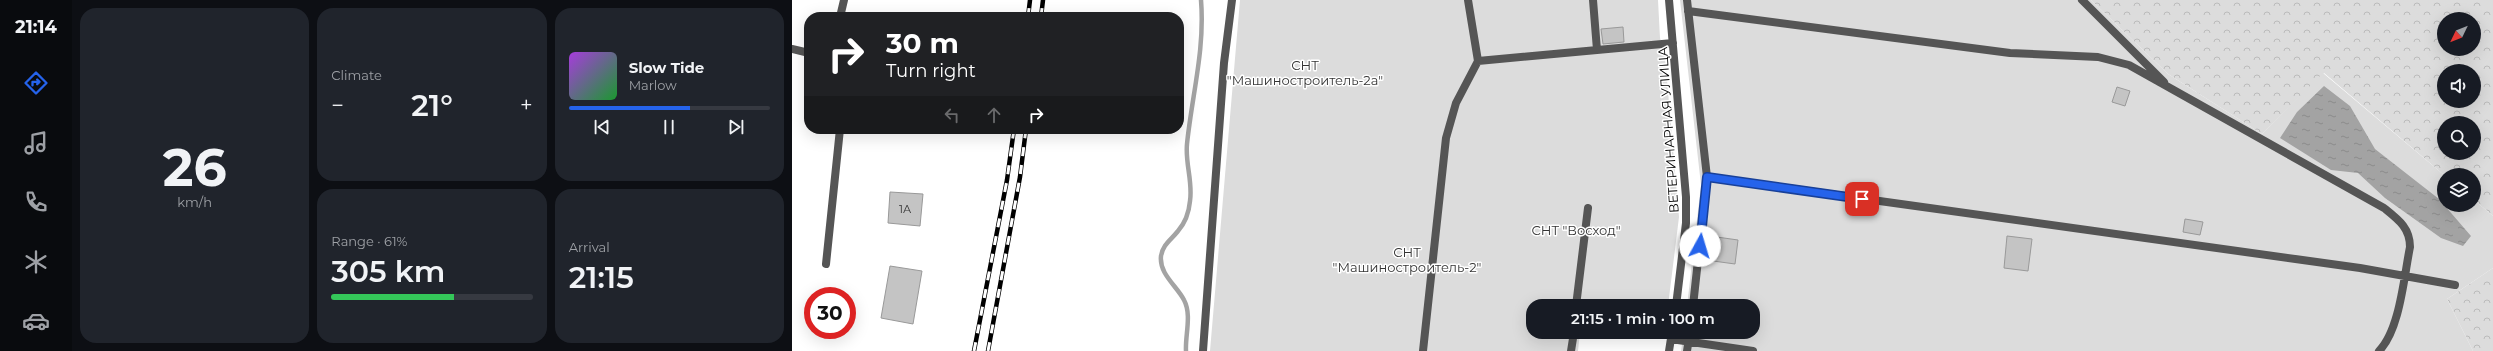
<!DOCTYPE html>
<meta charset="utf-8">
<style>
:root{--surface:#171b24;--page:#20242c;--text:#f1f3f6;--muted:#9ea1a6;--line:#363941;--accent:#2563eb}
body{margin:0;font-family:Montserrat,sans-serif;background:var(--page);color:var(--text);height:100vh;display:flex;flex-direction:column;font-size:15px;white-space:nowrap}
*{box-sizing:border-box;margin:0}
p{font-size:13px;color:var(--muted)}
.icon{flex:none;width:22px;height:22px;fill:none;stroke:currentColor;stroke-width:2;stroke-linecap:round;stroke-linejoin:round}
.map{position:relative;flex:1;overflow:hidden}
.details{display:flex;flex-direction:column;gap:8px;padding:8px;background:#0d0f14;width:720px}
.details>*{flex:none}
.banner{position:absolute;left:12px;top:12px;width:380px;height:122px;border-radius:16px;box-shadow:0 4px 16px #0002;background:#202124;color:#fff;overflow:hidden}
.needle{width:26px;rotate:227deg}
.buttons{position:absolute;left:1645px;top:12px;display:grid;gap:8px}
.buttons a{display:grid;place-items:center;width:44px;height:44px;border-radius:50%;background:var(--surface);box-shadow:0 4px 16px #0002;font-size:20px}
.speed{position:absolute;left:12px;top:287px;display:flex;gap:8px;font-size:20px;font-weight:700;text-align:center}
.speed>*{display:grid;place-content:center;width:52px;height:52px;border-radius:50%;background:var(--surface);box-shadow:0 4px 16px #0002;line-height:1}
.speed .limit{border:6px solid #d22;background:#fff;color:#111}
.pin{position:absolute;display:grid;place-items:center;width:34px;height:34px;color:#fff;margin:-17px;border-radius:8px;box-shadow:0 2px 6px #0006}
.me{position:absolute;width:44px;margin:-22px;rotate:6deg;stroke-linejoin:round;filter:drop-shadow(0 0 3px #0008)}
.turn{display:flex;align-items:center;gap:14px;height:84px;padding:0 16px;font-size:18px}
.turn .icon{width:52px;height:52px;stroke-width:2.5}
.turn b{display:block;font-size:28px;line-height:34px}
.lanes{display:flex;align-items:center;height:38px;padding:0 16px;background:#0003;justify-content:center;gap:20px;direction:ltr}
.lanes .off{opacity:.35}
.big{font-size:30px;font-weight:600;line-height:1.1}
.details .tile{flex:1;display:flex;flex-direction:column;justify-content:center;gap:6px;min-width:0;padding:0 14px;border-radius:16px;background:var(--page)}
.details .dial{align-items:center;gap:0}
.dial b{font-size:52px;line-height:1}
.song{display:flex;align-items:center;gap:12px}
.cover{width:48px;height:48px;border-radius:6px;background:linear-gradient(135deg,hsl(280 70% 55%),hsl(130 70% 35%))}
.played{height:4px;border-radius:2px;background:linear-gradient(90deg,var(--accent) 60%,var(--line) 60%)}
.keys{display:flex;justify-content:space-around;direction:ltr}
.heat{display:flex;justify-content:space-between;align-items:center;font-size:22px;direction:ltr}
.charge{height:6px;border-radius:3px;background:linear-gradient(90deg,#34c759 61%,var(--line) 0)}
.details .tiles{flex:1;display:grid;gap:8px;grid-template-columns:repeat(3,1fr)}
.tile:first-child{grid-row:span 2}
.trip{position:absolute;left:734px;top:299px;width:234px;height:40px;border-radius:16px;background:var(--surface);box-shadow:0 4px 16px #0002;font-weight:600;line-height:40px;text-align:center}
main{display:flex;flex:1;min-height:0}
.menu{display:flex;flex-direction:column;width:72px;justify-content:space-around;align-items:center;background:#090b0e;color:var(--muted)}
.menu .icon{width:28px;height:28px}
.menu .selected{color:var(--accent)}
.menu b{font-size:18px;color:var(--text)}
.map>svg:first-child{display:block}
</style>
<main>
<nav class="menu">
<b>21:14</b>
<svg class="icon selected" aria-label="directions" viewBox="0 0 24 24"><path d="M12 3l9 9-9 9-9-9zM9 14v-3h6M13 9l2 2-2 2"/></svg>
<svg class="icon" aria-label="music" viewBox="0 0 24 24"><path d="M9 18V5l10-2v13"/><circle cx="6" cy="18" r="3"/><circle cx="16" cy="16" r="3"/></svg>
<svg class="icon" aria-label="phone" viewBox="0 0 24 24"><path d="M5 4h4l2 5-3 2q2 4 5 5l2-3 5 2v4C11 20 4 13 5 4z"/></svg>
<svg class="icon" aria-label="climate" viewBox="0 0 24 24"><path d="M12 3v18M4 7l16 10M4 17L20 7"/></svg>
<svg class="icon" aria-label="car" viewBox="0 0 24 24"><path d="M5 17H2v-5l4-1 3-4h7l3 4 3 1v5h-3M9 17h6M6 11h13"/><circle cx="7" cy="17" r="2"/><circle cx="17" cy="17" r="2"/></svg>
</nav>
<section class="details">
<div class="tiles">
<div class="tile dial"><b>26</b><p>km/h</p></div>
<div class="tile"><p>Climate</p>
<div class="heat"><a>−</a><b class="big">21°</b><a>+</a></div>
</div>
<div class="tile">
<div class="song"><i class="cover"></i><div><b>Slow Tide</b><p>Marlow</p></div></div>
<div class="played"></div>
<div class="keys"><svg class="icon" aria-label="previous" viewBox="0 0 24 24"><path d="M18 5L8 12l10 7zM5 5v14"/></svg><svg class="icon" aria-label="pause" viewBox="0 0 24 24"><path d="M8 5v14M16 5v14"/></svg><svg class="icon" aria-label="next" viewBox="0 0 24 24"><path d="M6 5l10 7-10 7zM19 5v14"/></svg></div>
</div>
<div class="tile"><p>Range · 61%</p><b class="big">305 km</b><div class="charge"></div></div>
<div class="tile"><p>Arrival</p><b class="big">21:15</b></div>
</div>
</section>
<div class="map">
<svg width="1701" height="351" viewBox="0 0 1701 351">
<defs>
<pattern id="forest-crowns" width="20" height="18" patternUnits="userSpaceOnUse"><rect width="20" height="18" fill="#dcdcdc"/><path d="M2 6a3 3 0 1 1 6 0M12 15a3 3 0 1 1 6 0" fill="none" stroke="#bbb"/></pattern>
<pattern id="water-ripples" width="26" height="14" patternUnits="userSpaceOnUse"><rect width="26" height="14" fill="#a3a3a3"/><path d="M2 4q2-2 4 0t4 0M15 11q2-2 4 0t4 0" fill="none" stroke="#8b8b8b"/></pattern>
</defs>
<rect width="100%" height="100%" fill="#fff"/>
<path fill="url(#forest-crowns)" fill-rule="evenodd" d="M1299,0H1701V216L1682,200V175H1652L1532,73L1470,134L1376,74ZM1652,19H1682V49H1652ZM1652,71H1682V101H1652ZM1652,123H1682V153H1652Z
M1701,268V351H1681L1655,299Z"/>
<path fill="#dcdcdc" d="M448,0H866L868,38L873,57L887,217L876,306H741V332H788L786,351H418Z
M888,0H1299L1376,74L1470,134L1531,73L1652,175V205H1682V200L1701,216V268L1655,299L1681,351H889L892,332H961V306H895L909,185Z"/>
<path fill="url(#water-ripples)" d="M1532,86L1558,106L1583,149L1647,199L1679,236L1671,246L1649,238L1593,198L1566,173L1539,170L1488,138L1505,112Z"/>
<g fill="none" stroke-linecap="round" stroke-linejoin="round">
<path stroke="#a3a3a3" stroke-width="4.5" d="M394,351C393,335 400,315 392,300C385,286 367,274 369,256C371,244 379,240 386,231C393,223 397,212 398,201C401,182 393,163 395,144C400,95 413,50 409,0"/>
</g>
<path fill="#c4c4c4" stroke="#999" d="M831,27L832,42L811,44L809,29Z
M1325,87L1338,91L1333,106L1320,102Z
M98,192L131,194L128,226L96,223Z
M1393,219L1411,222L1408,235L1391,232Z
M918,236L946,240L943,264L914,260Z
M1215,236L1240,239L1236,271L1212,268Z
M98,266L130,271L121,324L89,318Z"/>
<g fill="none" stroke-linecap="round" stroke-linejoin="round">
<path stroke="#555" stroke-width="8" d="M676,0L686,61L881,43
M801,0L805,50
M877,0L894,197V223L884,306
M895,0L915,177L901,306
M1290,0L1372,82
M896,11L1218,53L1306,57L1337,65L1592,208C1607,220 1618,228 1618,247C1612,276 1608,330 1587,351
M48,17L52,0
M0,49L17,53
M915,177L1568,268L1663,285
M34,264L48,129
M784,306L796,208
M879,339L961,351
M411,351L432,63L440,0
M631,351L654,138L664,103L686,61
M779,351L782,332
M877,351L880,332
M895,351L898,332"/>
<defs>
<path id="rail" d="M236,17L238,0
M249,17L251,0
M182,351L215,180L222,129
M196,351L228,177L234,129"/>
</defs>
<use href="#rail" stroke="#000" stroke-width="4.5"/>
<use href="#rail" stroke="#fff" stroke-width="3" stroke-dasharray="9" stroke-linecap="butt"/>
</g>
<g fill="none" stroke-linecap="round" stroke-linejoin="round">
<defs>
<path id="route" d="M908,246L915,177L1070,199"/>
</defs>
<use href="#route" stroke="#184099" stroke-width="10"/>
<use href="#route" stroke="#2563eb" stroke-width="7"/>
</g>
<g text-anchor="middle" stroke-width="3" stroke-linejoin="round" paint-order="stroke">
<g font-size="11" fill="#313131">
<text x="113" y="213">1А</text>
</g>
<g font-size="13" fill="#333" stroke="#fff">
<text x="513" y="70">СНТ<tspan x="513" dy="15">"Машиностроитель-2а"</tspan></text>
<text x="784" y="235">СНТ "Восход"</text>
<text x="615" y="257">СНТ<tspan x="615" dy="15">"Машиностроитель-2"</tspan></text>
</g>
<g font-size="13" fill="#000" stroke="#fff">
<text transform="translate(876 130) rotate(-94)" y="5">ВЕТЕРИНАРНАЯ УЛИЦА</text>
</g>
</g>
</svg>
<div class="buttons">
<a><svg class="needle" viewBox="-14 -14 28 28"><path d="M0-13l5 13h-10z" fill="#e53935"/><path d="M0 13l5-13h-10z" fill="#9ea1a6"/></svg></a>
<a><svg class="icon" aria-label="sound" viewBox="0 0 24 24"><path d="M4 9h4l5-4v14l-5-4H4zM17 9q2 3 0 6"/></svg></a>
<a><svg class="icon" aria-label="search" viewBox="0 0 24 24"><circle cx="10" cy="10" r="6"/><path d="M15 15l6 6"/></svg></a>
<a><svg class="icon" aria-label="layers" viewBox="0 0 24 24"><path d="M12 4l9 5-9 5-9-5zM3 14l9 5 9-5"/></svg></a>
</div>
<div class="speed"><div class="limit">30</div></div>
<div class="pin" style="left:1070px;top:199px;background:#d93025"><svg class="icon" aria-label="arrive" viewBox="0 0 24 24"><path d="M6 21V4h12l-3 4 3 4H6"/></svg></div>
<svg class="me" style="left:908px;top:246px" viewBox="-20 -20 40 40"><circle r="19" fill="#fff"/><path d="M0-13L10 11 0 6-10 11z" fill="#2563eb"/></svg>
<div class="trip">21:15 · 1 min · 100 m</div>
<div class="banner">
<div class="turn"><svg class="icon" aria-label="right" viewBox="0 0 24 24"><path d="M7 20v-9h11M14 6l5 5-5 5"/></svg><div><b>30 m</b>Turn right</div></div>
<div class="lanes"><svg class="icon off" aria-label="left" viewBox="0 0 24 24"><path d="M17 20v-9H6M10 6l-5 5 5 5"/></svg><svg class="icon off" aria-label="ahead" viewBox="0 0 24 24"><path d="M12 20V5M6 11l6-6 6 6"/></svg><svg class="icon" aria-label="right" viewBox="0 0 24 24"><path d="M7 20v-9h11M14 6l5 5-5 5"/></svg></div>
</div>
</div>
</main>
